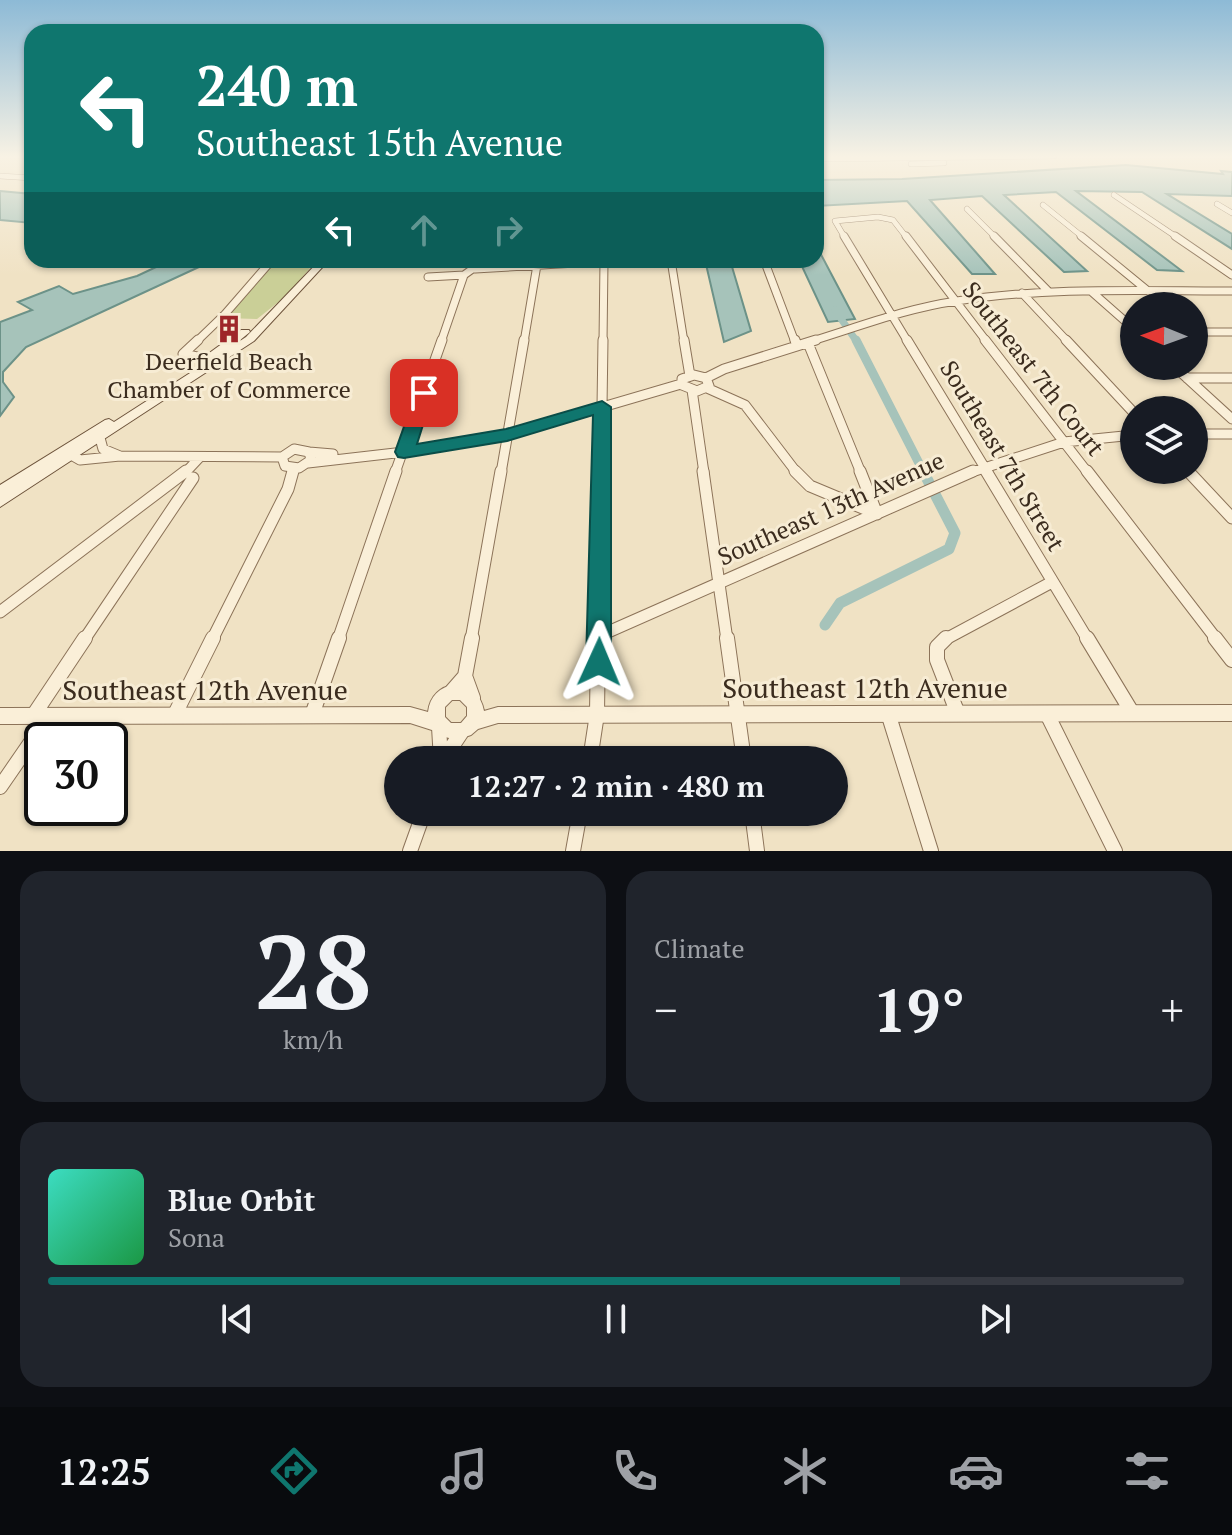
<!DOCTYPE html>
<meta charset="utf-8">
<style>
:root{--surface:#171b24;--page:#20242c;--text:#f1f3f6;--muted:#9ea1a6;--line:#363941;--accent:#0f766e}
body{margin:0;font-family:"PT Serif",serif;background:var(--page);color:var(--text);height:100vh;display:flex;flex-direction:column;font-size:30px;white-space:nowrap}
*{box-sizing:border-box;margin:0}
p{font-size:26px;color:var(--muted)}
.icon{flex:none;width:44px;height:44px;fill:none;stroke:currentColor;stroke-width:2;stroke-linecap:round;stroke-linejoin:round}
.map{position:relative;height:851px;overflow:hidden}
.panel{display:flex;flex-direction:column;gap:20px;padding:20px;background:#0d0f14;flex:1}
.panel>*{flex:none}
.banner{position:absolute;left:24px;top:24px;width:800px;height:244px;border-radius:24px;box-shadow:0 2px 6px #0004;background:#0f766e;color:#fff;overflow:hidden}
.needle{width:52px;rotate:271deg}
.buttons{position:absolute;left:1120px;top:292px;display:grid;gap:16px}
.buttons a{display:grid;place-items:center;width:88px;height:88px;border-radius:50%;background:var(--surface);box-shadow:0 2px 6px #0004;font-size:40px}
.speed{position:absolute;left:24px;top:722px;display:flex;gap:16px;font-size:40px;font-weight:700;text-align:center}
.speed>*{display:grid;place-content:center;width:104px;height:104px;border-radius:50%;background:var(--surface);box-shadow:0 2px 6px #0004;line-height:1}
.speed .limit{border:4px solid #111;border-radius:12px;background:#fff;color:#111}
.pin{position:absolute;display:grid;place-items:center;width:68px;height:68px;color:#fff;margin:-34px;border-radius:16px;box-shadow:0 4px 12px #0006}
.me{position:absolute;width:88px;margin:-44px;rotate:1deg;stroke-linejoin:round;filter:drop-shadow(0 0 6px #0008)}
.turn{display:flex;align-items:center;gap:28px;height:168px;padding:0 40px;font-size:36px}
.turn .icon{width:104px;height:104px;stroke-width:2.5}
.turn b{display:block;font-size:56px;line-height:68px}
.lanes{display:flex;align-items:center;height:76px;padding:0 40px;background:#0003;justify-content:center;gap:40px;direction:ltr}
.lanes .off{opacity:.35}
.big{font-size:60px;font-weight:700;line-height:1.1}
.panel .tile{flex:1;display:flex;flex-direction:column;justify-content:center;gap:12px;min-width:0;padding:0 28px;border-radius:24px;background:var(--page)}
.panel .dial{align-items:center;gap:0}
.dial b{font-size:104px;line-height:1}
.song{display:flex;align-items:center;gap:24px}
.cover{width:96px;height:96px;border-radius:12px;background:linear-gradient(135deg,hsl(170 70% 55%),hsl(140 70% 35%))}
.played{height:8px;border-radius:4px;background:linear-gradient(90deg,var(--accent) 75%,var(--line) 75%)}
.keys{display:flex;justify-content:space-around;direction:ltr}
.heat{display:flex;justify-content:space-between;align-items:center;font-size:44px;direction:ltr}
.panel .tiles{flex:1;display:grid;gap:20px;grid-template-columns:1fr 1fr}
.tile:last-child{grid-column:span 2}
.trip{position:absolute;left:384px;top:746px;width:464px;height:80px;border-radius:40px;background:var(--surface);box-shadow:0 2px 6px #0004;font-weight:700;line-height:80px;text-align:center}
.dock{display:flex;height:128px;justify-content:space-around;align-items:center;background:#090b0e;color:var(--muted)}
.dock .icon{width:56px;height:56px}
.dock .selected{color:var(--accent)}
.dock b{font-size:36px;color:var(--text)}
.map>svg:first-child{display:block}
</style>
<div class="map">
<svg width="1232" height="851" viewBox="0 0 1232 851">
<rect width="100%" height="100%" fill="#f0e2c4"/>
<path fill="#cacf97" d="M255,260H317L286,296L257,319L225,318L272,262Z"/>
<path fill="#a6c3ba" stroke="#6c9288" stroke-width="2" d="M1126,165L1223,174L1221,171L1232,172V196L1167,194L1232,234V249L1142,192L1076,191L1182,271L1157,270L1056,192L1004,195L1087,271L1064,272L982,196L930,200L995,274H972L907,201L816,206V180L902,179Z
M0,191L32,194V223L0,220Z
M816,245L855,319L828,322L799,260H816Z
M171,260H214L26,347L3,372V382L14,397L0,416V322L32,310L18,302L59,286L73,294L137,276Z
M705,260H730L751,331L724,342Z"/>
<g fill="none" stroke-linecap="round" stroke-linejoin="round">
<path stroke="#a6c3ba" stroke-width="7" d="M835,310L857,342"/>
<path stroke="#a6c3ba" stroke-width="9" d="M856,340L924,473"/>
<path stroke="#a6c3ba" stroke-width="11" d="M825,625L840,603L949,549L955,533L923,471"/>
<defs>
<path id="minor-far4" d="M823,159L1054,156
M911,164L944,163
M0,176L32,178
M1114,195L1178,238
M1217,204L1232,213
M1043,205L1084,238
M967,209L996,238
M845,238L835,221L878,217L893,220L907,238"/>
<path id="minor-far3" d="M844,236L908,342
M906,236L987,342
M994,236L1048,291
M1081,236L1148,291
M1175,236L1232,275
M671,260L684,342
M764,260L795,342
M475,269L627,260
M428,277L464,275
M1092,292L1134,329
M1022,293L1068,342
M1194,332H1232
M196,342L225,314L272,260
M441,342L464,275L485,260
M524,342L537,265
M603,342L604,261
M809,342C858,327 907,308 957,301C1048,287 1140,291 1232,291"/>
<path id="minor-far2" d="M684,340L690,376
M795,340L797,346
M907,340L988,473
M985,340L1088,473
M1066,340L1134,413
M808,343L861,473
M183,354L198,340
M183,354L211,360
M1174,366L1232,419
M694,375L706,378L709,386L697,391L682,385V379Z
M706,378L724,369L816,340
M1187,378H1232
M707,388L745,405L797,473
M692,390L704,473
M1194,434H1232
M100,438L103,449L120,456
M294,449L309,452L311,460L299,468L285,466L282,457Z
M309,452L333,454
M73,456L80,460L120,456L282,457
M308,463L404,452L507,435L681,384
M1187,470L1190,473
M185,473L200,457
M292,473L294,468
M395,473L442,340
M501,473L524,340
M601,473L603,340
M969,473L1064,442L1134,435"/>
<path id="minor-far1" d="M703,471L727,640
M795,471L810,486L877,514
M860,471L877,514
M986,471L1088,640
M1087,471L1217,640
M1188,471L1232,518
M0,612L186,471
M599,636L973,471
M84,640L193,478
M212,640L288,489L293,471
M338,640L396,471
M471,640L501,471
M598,640L601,471
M944,640L1052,582"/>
<path id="minor" d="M727,638L744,760
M946,638L937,647V660L958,714
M1087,638L1133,714
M1215,638L1232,660
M465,676L472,638
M451,692L465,676L473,698
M888,713L931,851
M1047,714L1115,851
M312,715L339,638
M33,716L85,638
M174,716L213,638
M439,727L441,760
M443,760L461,733
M590,760L597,714L598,638
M0,787L49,716
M752,812L757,851
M410,851L424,812
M573,851L580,812"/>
<path id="tertiary" d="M456,684C472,687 481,695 484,711L498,707L1232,705V721L498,723L478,729L471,735L456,740L442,736L435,731L410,723L0,724V708L410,707L428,712C430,696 439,687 456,684ZM452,700H460L467,707V716L461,723H451L445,717V707Z"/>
<path id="secondary" d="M320,260H329L254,341L0,507V485L105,420L109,419L114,422L204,364L200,361L201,359L241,330H249L250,332L234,345L246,337Z"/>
</defs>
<use href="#minor-far4" stroke="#8c7359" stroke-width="6"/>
<use href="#minor-far3" stroke="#8c7359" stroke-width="9"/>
<use href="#minor-far2" stroke="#8c7359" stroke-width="11"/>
<use href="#minor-far1" stroke="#8c7359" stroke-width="13"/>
<use href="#minor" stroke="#8c7359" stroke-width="16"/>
<use href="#tertiary" stroke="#8c7359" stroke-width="2"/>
<use href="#secondary" stroke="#6e543c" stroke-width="2"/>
<use href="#minor-far4" stroke="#faefd8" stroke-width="5"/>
<use href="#minor-far3" stroke="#faefd8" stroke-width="7"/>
<use href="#minor-far2" stroke="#faefd8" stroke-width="9"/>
<use href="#minor-far1" stroke="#faefd8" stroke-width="11"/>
<use href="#minor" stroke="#faefd8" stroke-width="14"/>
<use href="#tertiary" fill="#faefd8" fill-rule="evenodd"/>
<use href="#secondary" fill="#faefd8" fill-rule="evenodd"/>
</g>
<linearGradient id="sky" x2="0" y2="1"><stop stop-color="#8dbad6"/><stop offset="0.57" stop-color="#f8f2e4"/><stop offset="1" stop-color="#f8f2e4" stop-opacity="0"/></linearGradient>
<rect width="1232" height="275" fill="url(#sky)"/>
<path fill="#0f766e" stroke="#0a4d48" stroke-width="2" d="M424,388L433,393L417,444L506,429L602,401L611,407V662L608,670L599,674L590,670L586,662L593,415L507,441L404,458L398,457L395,452L416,393Z"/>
<defs>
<symbol id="building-bare" viewBox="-9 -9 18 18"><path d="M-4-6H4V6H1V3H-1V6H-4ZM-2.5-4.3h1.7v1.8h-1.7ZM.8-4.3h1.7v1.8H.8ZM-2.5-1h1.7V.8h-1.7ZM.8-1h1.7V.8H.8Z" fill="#9e2629" stroke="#f7ecd4" stroke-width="2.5" paint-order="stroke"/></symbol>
</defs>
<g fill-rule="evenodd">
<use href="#building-bare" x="209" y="309" width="40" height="40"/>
</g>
<g text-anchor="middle" stroke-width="6" stroke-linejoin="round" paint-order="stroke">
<g font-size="24" fill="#3b2c1e" stroke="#f7ecd4">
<text x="229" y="370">Deerfield Beach<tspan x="229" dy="28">Chamber of Commerce</tspan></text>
</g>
<g font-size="24" fill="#3b2c1e" stroke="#f7ecd4">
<text transform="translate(1033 369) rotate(52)" y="8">Southeast 7th Court</text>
<text transform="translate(1002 456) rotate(59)" y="8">Southeast 7th Street</text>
<text transform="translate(831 509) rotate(-24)" y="8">Southeast 13th Avenue</text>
</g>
<g font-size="28" fill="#3b2c1e" stroke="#f7ecd4">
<text x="865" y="698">Southeast 12th Avenue</text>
<text x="205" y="700">Southeast 12th Avenue</text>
</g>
</g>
</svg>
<div class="buttons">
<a><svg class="needle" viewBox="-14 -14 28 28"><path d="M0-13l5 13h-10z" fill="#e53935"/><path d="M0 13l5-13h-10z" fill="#9ea1a6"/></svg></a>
<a><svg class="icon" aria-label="layers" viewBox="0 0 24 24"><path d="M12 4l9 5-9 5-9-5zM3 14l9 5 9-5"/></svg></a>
</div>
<div class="speed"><div class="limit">30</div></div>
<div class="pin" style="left:424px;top:393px;background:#d93025"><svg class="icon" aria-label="arrive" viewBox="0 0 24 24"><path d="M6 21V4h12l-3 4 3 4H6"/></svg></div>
<svg class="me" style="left:599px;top:662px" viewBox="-20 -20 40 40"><path d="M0-17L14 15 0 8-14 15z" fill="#0f766e" stroke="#fff" stroke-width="4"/></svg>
<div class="trip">12:27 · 2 min · 480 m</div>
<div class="banner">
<div class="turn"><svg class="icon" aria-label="left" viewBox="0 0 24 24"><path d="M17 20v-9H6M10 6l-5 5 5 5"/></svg><div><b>240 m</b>Southeast 15th Avenue</div></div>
<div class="lanes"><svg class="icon" aria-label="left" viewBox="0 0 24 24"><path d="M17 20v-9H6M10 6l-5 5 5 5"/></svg><svg class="icon off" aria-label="ahead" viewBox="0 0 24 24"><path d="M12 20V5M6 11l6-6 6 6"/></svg><svg class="icon off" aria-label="right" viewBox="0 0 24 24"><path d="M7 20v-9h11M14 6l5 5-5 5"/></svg></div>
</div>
</div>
<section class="panel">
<div class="tiles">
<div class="tile dial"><b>28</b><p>km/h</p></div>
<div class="tile"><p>Climate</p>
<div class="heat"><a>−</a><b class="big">19°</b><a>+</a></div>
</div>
<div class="tile">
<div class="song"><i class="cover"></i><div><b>Blue Orbit</b><p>Sona</p></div></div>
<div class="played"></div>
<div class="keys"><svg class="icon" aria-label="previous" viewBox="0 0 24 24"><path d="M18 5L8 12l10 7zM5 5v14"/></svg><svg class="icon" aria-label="pause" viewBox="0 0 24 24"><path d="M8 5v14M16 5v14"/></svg><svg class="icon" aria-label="next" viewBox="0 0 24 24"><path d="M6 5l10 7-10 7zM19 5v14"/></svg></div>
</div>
</div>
</section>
<nav class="dock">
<b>12:25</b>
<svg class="icon selected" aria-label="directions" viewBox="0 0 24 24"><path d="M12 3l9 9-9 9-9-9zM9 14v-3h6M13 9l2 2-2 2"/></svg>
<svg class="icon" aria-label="music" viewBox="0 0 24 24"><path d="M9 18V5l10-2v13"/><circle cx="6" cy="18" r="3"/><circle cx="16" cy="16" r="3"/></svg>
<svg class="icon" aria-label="phone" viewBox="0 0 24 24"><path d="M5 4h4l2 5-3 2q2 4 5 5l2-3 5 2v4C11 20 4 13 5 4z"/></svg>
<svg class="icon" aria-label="climate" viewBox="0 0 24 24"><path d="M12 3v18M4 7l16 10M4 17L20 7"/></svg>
<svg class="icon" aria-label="car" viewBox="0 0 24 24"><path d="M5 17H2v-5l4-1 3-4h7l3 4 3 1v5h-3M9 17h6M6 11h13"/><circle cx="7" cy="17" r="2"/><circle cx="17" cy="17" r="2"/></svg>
<svg class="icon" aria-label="filters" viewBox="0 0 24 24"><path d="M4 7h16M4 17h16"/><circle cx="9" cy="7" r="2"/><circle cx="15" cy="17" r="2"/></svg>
</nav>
